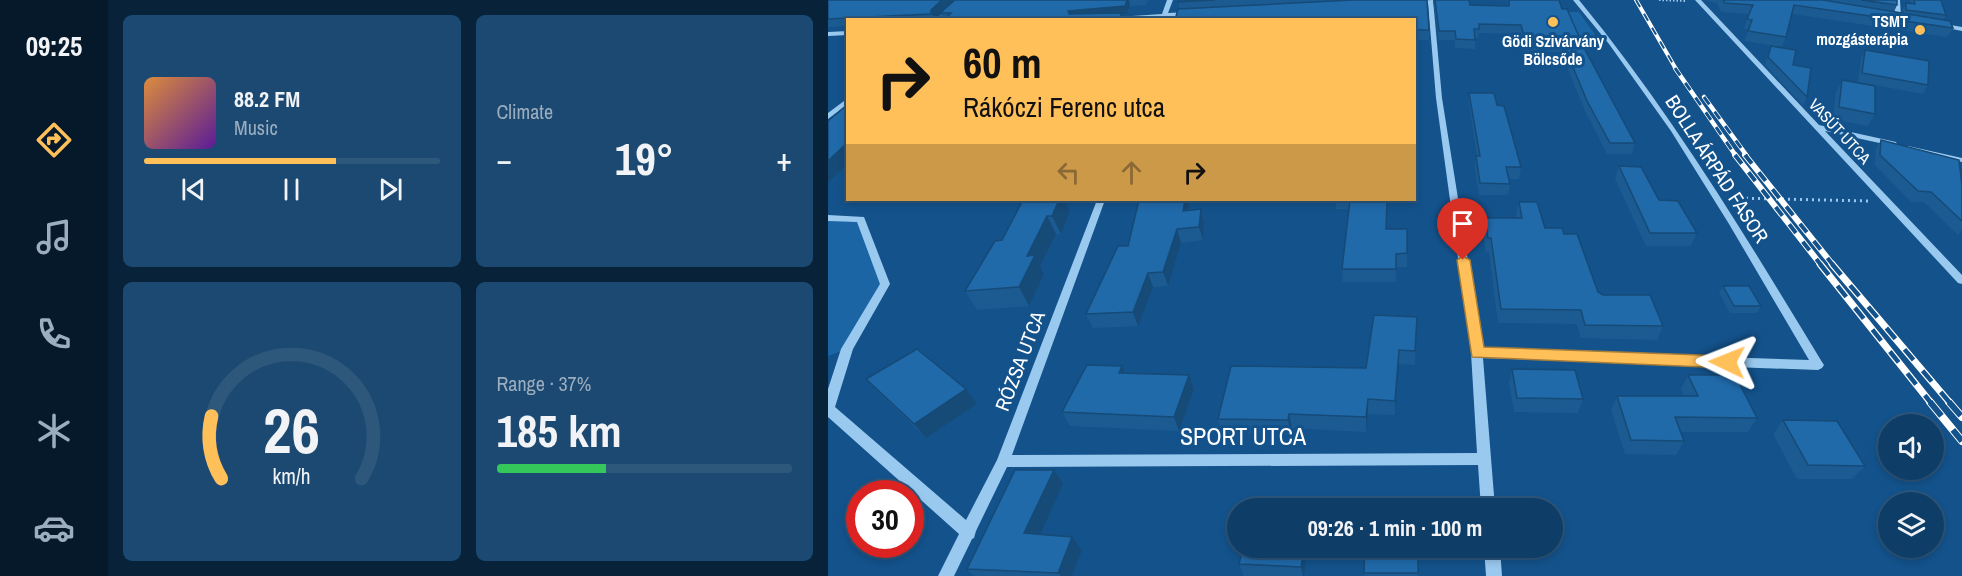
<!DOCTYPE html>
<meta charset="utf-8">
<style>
:root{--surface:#0e3e68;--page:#1c4971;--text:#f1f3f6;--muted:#9baec0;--line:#2e577c;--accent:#ffc05a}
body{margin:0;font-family:"Archivo Narrow",sans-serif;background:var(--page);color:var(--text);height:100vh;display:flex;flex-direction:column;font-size:22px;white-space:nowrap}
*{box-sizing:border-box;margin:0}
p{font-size:20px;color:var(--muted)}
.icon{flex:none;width:33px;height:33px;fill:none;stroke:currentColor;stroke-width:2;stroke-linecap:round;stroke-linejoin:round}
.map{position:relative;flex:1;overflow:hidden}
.sheet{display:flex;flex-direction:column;gap:15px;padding:15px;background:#082239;width:720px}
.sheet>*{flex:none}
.guide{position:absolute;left:18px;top:18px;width:570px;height:183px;border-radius:0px;box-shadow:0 3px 9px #0003,0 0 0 2px var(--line);background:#ffc05a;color:#111;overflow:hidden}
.buttons{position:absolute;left:1050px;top:414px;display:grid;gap:12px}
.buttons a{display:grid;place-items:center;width:66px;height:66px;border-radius:50%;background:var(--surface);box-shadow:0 3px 9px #0003,0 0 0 2px var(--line);font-size:30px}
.speed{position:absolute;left:18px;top:480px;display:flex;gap:12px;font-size:30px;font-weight:700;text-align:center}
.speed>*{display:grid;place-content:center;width:78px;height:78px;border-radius:50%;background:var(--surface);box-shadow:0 3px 9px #0003,0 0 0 2px var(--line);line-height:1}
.speed .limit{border:9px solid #d22;background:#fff;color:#111}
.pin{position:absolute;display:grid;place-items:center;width:51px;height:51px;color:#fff;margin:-62px -26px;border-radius:50% 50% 50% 0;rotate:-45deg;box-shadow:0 0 6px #0007}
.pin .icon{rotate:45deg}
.me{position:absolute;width:66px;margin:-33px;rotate:272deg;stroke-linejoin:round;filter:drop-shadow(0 0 4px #0008)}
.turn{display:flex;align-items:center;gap:21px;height:126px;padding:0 18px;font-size:27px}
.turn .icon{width:78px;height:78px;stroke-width:2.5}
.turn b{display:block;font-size:42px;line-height:51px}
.lanes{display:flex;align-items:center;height:57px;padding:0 18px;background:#0003;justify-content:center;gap:30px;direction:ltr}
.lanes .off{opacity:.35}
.big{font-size:45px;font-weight:800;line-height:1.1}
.sheet .card{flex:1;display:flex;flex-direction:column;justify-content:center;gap:9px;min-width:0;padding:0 21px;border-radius:9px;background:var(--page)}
.sheet .dial{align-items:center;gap:0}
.dial svg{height:156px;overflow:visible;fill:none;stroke:var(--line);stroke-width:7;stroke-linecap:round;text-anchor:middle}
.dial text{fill:var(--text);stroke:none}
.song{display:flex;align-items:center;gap:18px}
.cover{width:72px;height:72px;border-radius:9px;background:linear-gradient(135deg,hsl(30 70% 55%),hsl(270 70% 35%))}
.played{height:6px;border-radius:3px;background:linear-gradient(90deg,var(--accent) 65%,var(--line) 65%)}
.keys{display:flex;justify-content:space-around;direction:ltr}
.heat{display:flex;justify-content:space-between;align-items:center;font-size:33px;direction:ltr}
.charge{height:9px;border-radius:4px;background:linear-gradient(90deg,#34c759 37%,var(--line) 0)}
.sheet .tiles{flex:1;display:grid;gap:15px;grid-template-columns:repeat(2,1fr)}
.trip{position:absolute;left:399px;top:498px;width:336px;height:60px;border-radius:30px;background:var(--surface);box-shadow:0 3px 9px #0003,0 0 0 2px var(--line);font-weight:800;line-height:60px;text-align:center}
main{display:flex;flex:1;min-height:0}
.tab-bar{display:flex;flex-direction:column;width:108px;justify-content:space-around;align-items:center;background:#06192a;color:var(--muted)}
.tab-bar .icon{width:42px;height:42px}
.tab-bar .on{color:var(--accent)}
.tab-bar b{font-size:27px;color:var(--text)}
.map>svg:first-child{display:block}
</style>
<main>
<nav class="tab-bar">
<b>09:25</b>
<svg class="icon on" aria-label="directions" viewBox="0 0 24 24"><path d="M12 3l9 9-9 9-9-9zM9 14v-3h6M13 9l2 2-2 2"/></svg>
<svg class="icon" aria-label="music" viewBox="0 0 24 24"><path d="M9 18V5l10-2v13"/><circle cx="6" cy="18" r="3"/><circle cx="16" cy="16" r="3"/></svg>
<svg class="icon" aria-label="phone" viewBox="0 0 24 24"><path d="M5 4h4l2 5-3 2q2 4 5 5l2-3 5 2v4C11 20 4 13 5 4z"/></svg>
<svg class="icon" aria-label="climate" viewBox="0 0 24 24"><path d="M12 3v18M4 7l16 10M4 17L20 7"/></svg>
<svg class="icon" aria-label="car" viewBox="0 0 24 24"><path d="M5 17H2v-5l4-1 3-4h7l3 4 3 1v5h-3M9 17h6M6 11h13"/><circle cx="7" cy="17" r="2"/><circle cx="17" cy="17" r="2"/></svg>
</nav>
<section class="sheet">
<div class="tiles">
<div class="card">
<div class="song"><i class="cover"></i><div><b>88.2 FM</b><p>Music</p></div></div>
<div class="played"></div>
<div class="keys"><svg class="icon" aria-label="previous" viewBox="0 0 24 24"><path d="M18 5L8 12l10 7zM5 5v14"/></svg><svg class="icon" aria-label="pause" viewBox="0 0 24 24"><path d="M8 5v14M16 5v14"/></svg><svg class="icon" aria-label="next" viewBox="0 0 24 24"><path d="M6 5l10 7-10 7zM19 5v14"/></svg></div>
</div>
<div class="card"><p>Climate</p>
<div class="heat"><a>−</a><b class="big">19°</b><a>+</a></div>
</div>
<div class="card dial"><svg viewBox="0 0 100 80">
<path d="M14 69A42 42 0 1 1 86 69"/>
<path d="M14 69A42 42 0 0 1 9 37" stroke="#ffc05a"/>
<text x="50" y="56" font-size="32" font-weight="700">26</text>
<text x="50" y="72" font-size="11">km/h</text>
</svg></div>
<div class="card"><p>Range · 37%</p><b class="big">185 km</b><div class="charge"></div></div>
</div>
</section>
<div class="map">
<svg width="1134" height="576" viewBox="0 0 1134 576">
<rect width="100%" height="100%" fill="#13528b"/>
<path fill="#1b65a5" d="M615,10L751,12L768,36L703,35L695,14L615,13Z
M0,218L33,219L57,284L19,349L0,356Z"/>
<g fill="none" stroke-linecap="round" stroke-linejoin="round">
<path stroke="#9ac9f0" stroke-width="2" stroke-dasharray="1.5 2" stroke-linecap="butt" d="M831,0L858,1
M616,11L740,13"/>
<path stroke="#9ac9f0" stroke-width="3" stroke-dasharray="2 4" stroke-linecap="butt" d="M906,198L1040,201"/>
<path fill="#9ac9f0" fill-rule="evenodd" d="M129,0H135L114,20H108Z
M339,0H345L340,13L605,0L614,98L654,349L981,360L901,224L843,131L781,44L745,0H751C844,113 918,237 994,362L996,365L994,368L990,370L655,358L667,508H653L650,465L179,467L148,531L146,538L144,539L126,576H110L131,534L0,417V389L13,349L52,284L29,222L0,221V215L36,217L62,284L25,349L7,407L138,520L169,460L269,200H277L184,455L649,453L643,353L608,98L600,3L339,17L337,20H333V17L244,20L334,14Z
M867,0H873L991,125L1068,142L1069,144L1065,146L997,131L1134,275V284L1130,283Z
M1066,0H1072L1073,19L1070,21L1067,19Z
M1111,23L1134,27V31L1109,26V24Z
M20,31V35L0,36V32Z
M20,98V104L0,119V113Z
M1080,146L1134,158V162L1080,150Z
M656,548H672L674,576H658Z"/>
<defs>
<path id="rail-far4" d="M808,0L848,69"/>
<path id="rail-far3" d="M847,68L908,156
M876,97L919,156"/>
<path id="rail-far2" d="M907,155L993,265
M917,155L1005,265"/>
<path id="rail-far1" d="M992,264L1103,403
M1004,264L1122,403"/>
<path id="rail" d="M1102,402L1134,441
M1121,402L1134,417"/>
</defs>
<use href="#rail-far4" stroke="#fff" stroke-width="4"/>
<use href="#rail-far3" stroke="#fff" stroke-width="4.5"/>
<use href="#rail-far2" stroke="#fff" stroke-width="6"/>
<use href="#rail-far1" stroke="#fff" stroke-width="7"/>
<use href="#rail" stroke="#fff" stroke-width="8"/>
<use href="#rail-far4" stroke="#13528b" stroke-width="2" stroke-dasharray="8" stroke-linecap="butt"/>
<use href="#rail-far3" stroke="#13528b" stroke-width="3" stroke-dasharray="9" stroke-linecap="butt"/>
<use href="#rail-far2" stroke="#13528b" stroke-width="4" stroke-dasharray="11" stroke-linecap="butt"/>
<use href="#rail-far1" stroke="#13528b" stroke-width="4.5" stroke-dasharray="14" stroke-linecap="butt"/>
<use href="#rail" stroke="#13528b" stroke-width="6" stroke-dasharray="18" stroke-linecap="butt"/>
</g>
<path fill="#1c5b92" d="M0,0H126L106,18L107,20H20V26L0,27Z
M127,0H320L318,5L302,6L299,14L115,20L112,13Z
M351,0H599L601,30V40H586V20L352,9L350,2Z
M605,0H641L642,5L680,6L679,0H731L734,9L756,48L807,143L804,154H779L757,111L733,52L697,51L691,34L651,33L650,38H647V49L627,48V40H611Z
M877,0H1069V5L1066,12L1075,13V9L1078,3H1083L1082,0H1113L1118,15L1115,20L1125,28L1119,37L964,14L958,37L954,47L916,41L921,29H916L921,14L893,12L889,3L878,1Z
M943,46L965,65L979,97L975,105L937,65Z
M1037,50L1100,85L1095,94L1030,82L1033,58Z
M1014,80L1047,114L1040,126L1005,119L1008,92Z
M641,93L669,105L693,167L691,179H681L682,184L680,195H651L647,168L648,156H649L641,103Z
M1053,140L1134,186V230L1130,235L1096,202H1083L1047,165L1048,149Z
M791,166L869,233L863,246H818L787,179Z
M195,200H237L242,211L233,234H228L212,266L216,274L201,306L149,310L137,291L174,240Z
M311,200H360L361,205V210L373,209L376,223L375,240L353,243L340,286L325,287L310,326L265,328L258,314L300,246Z
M508,200H560L558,229L579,253V267H568V282H515L514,269L521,209H508Z
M691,202L717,228L736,234L770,292L835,326L829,340L753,338L749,324L670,323L661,252H658L655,231L657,218H689L688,215Z
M895,286L933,306L929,313H902L891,293Z
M589,317L587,365L571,364L567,415L540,414L538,432L464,428L463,434L394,433L390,419L538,368Z
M294,366L297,373L361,375L366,389L351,431L242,426L234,412Z
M684,369L755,399L750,413L686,412L681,383Z
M860,375L929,418L920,432H852L856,441L848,455L797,454L783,410L789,396H856L853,389Z
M38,379L149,404L98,438L51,393Z
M955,420L1037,466L1024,479H969L945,434Z
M235,484L212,535L244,537L254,550L244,576H146L139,569Z
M415,548H480L476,576H416L411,564Z
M590,548V576H536V573Z"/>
<path fill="#164a77" d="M114,0H126L106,20L103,10Z
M301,0L302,6L299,14H294L296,20L242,19L240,11Z
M20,142V163L0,183V161Z
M231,200H237L242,211L233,234L224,216Z
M357,200H360L361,205L359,224L355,211Z
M373,209L376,223L375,240L371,227Z
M219,216L228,234L212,266L216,274L201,306L191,287L199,256Z
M349,229L353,243L340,286L335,272Z
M320,273L325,287L310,326L305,312Z
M571,350V364L567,415V401Z
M294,366L300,381L291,373Z
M361,375L366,389L351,431L346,417Z
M138,389L149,404L98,438L86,424Z
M540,399V414L538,432V417Z
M461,414L464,428L463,434L460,420Z
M226,470L235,484L207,546L196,533Z
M244,537L254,550L244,576H233L230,573Z
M476,548H480L476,576H475L473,567Z"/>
<path fill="#206aaa" stroke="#164a77" stroke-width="1.5" d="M0,0H114L103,10V14L0,19Z
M127,0H299L297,6L240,11L241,14L294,13L291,20H115L123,13H112Z
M351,0H387L350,2Z
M525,0H599L601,30H586V20H347L350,9Z
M607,0H641L642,5L681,6V0H731L734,9H739L756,48L807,143H782L759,101L735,43L698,42L693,25L651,24V29H646L647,40L628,39L627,31H611Z
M895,0H995L1122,21L1125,28L966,5L958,37L920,31L924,20L919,19L925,5L897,3Z
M1033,0H1069V5Z
M1086,0H1113L1118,15L1078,10V3L1087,4Z
M943,46L968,50L965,65L983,68L979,97L940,57Z
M1037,50L1101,61L1100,85L1034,73Z
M1014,80L1047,86V114L1011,107Z
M641,93H666L669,105L676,106L693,167H678L682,184L652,183L648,156H652Z
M20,104V142L0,161V121Z
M1053,140L1131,160L1134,186V221L1103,192L1090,191L1052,155Z
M791,166L813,167L831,200L850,201L869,233H822Z
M195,200H231L224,216H219L199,256L207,255L191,287L137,291L167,241L174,240Z
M311,200H357L355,211L373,209L371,227L349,229L335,272L320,273L305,312L258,314L290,246H300Z
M522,200H559L558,229H579V253L568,254V269H514Z
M691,202H709L717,228H734L736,234H749L770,292L775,295H822L835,326L757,325L753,310L673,309L663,238H660L657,218H694Z
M895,286H921L933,306H906Z
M546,315L589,317L587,351L571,350L567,401L540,399L538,417L461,414L460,420L390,419L403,366L538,368Z
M89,349L138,389L86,424L38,379Z
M259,365L294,366L291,373L361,375L346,417L234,412Z
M684,369L747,370L755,399L689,398Z
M860,375H907L929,418L847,417L856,441L803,440L789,396H870Z
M955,420L1009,421L1037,466L980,465Z
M187,470H226L196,533L244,537L230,573L139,569Z
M540,500H589V508H539Z
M426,503L482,506V508H424Z
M415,548H476L473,567L411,564Z
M537,548H590V573H536Z"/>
<path fill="#ffc05a" stroke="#a67d3a" stroke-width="1.5" d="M635,256L642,260L656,347L899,356L907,362L899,368L644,357L629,260Z"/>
<g fill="#ffc05a" stroke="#13528b" stroke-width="2">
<circle cx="725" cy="22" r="6"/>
<circle cx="1092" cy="30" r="6"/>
</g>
<g text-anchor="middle" stroke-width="6" stroke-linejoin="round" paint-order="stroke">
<g font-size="16" font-weight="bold" fill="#fff" stroke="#13528b" text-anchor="end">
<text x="1080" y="27">TSMT<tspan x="1080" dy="18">mozgásterápia</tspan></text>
<text x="725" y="47" text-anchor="middle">Gödi Szivárvány<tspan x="725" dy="18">Bölcsőde</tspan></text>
</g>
<g font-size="16" fill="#fff" stroke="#13528b">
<text transform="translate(1012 131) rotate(47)" y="6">VASÚT UTCA</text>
</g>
<g font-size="20" fill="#fff" stroke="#13528b">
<text transform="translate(889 169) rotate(57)" y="7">BOLLA ÁRPÁD FASOR</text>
<text transform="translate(192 361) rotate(-69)" y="7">RÓZSA UTCA</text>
</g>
<g font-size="24" fill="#fff" stroke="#13528b">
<text x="415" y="445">SPORT UTCA</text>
</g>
</g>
</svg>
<div class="buttons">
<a><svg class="icon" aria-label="sound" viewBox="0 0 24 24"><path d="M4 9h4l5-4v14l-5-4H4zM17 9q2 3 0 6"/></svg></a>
<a><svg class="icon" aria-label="layers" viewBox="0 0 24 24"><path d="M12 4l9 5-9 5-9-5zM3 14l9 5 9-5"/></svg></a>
</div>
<div class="speed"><div class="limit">30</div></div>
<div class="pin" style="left:635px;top:260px;background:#d93025"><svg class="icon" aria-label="arrive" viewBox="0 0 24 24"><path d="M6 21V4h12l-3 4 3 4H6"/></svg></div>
<svg class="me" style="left:899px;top:362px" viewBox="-20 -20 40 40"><path d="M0-17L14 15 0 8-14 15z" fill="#ffc05a" stroke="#fff" stroke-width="4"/></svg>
<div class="trip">09:26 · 1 min · 100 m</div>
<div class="guide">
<div class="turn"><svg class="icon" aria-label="right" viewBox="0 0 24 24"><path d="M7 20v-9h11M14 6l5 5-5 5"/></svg><div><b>60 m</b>Rákóczi Ferenc utca</div></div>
<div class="lanes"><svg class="icon off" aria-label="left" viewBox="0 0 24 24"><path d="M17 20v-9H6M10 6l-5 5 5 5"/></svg><svg class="icon off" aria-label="ahead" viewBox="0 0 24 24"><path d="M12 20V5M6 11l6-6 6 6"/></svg><svg class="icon" aria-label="right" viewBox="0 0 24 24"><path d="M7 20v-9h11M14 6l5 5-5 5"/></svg></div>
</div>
</div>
</main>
